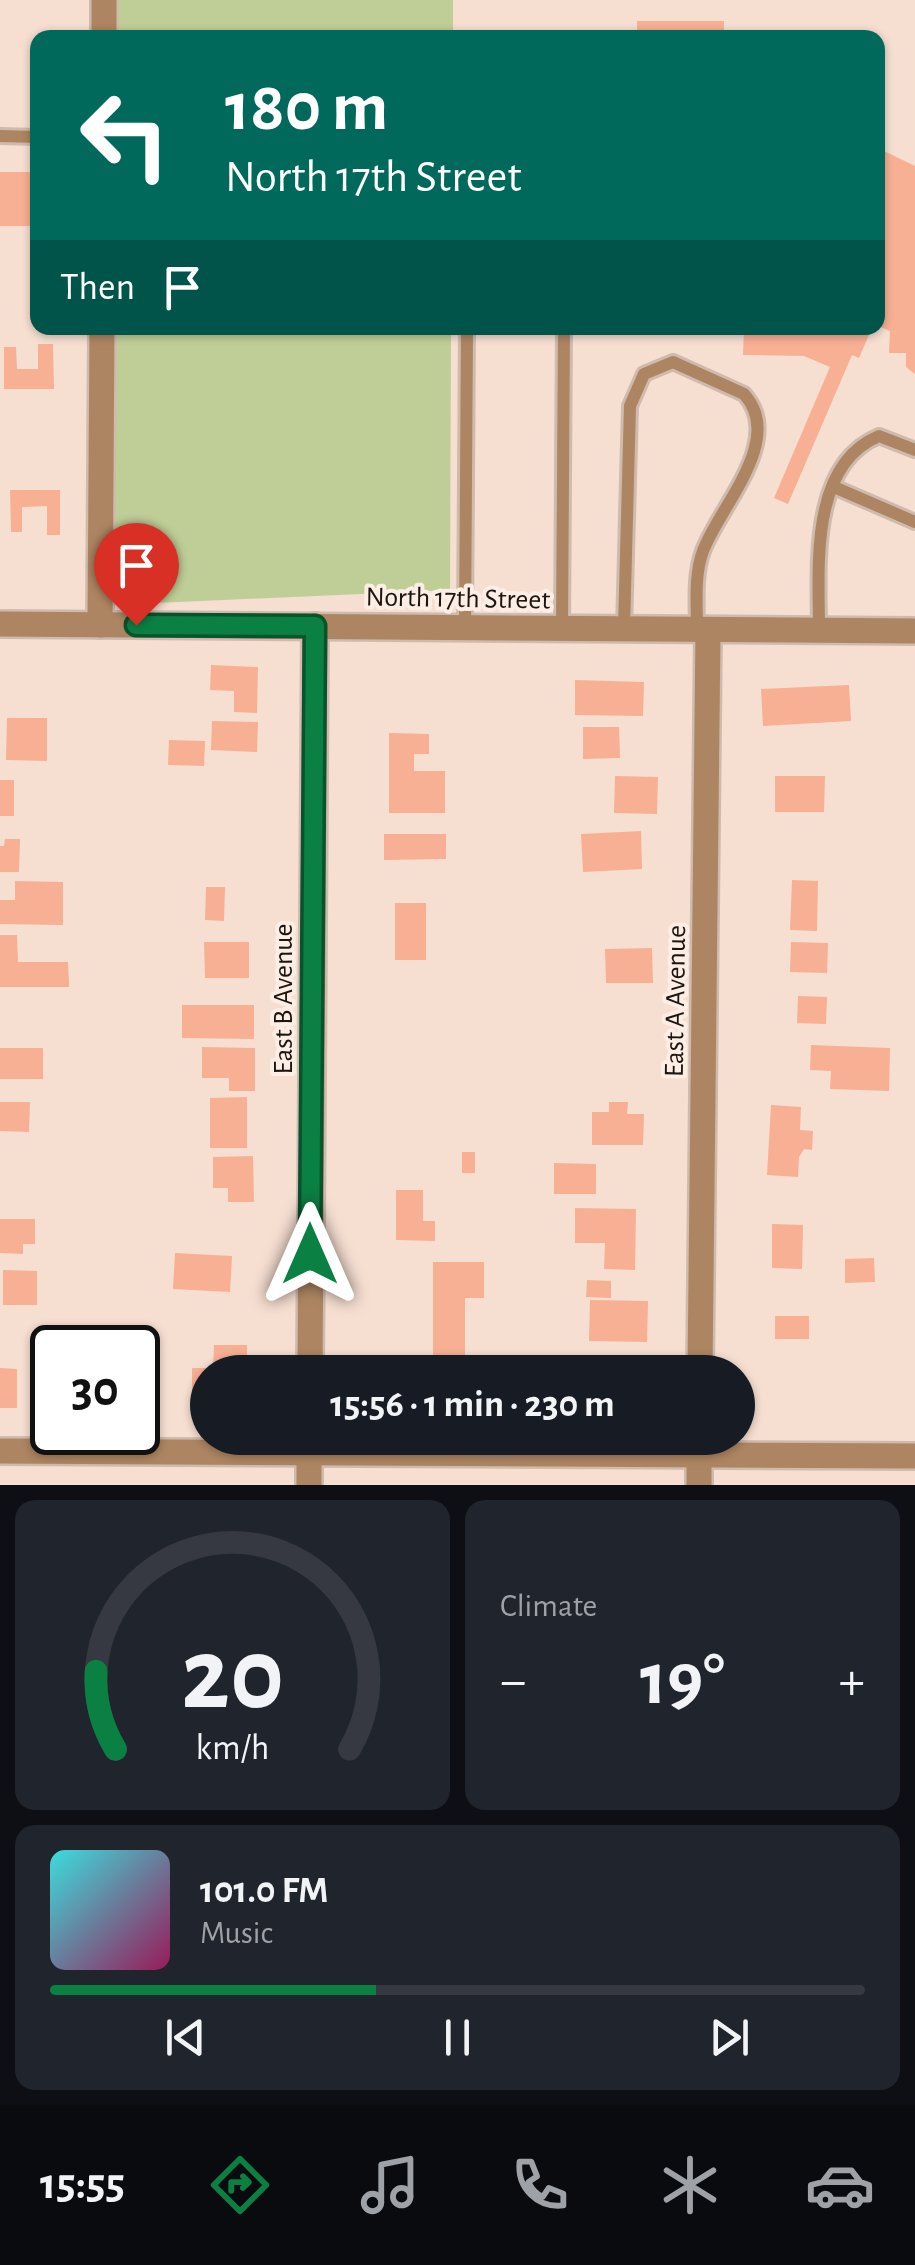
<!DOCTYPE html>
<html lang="en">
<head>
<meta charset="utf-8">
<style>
  :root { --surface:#171b24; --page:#20242c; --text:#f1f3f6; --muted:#9ea1a6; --line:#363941; --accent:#0b8043 }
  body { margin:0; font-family:"Alegreya Sans",sans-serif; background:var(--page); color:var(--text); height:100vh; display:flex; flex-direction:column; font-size:38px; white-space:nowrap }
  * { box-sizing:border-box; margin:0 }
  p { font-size:32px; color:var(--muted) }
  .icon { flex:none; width:55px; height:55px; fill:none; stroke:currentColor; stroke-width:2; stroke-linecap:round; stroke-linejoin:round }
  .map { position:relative; height:1485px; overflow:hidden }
  .drawer { display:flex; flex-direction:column; gap:15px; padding:15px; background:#0d0f14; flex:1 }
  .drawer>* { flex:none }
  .guide { position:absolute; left:30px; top:30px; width:855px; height:305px; border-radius:20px; box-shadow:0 2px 8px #0004; background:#00695c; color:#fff; overflow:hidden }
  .speed { position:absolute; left:30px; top:1325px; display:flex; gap:20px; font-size:50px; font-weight:700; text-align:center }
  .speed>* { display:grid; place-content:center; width:130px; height:130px; border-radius:50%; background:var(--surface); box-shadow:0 2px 8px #0004; line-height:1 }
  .speed .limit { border:5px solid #111; border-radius:15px; background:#fff; color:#111 }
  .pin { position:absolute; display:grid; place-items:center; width:85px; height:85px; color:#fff; margin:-102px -42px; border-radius:50% 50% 50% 0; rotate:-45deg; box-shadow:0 0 10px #0007 }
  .pin .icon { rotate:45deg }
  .me { position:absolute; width:110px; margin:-55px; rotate:0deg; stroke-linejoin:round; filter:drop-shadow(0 0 8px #0008) }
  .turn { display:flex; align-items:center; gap:35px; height:210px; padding:0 30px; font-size:45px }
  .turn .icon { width:130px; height:130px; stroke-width:2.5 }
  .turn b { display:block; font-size:70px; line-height:85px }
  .then { display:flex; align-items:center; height:95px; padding:0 30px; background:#0003; gap:20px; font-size:38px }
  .big { font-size:75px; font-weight:700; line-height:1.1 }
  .drawer .tile { flex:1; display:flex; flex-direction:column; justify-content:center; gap:15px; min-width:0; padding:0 35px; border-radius:20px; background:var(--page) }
  .drawer .dial { align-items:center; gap:0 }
  .dial svg { height:260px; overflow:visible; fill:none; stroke:var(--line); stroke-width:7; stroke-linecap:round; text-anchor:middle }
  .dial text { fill:var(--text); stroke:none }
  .song { display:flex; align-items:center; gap:30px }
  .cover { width:120px; height:120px; border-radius:15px; background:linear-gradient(135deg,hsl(180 70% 55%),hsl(330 70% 35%)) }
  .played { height:10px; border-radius:5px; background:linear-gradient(90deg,var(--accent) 40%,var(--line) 40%) }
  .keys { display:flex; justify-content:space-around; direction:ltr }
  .heat { display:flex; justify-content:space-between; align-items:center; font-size:55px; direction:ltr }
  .drawer .tiles { flex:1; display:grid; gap:15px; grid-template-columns:1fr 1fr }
  .tile:last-child { grid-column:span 2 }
  .trip { position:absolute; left:190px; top:1355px; width:565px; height:100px; border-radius:50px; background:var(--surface); box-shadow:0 2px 8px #0004; font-weight:700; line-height:100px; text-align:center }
  .tabs { display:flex; height:160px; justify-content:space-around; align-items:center; background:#090b0e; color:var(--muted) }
  .tabs .icon { width:70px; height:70px }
  .tabs .on { color:var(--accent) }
  .tabs b { font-size:45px; color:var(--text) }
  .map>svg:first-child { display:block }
</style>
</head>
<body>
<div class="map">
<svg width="915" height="1485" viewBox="0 0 915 1485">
  <rect width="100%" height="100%" fill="#f6ded1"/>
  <!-- green -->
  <g fill="#bfce97">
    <path d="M115,0H453V37L115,38Z"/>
    <path d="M114,328H451L450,590L112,605Z"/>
  </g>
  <!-- building -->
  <g fill="#f8b094">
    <rect x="637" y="21" width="87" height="17"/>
    <path d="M878,148L915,166V374L906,367V353H889L890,331L878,326Z"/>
    <rect x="0" y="172" width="35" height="54"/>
    <path d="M744,328H872L859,358L852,355L788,504L774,498L830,367L804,356L743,355Z"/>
    <path d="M38,344H53L54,389H4V347H16L17,369H38Z"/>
    <path d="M10,490H60V535H47V506L22,507V532H11Z"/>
    <path d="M211,665L258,667L257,713L234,712V691L210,690Z"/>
    <path d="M575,680L644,682L643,716L575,715Z"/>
    <path d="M849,685L851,721L763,726L761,689Z"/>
    <path d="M7,718H47V761L6,760Z"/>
    <path d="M212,721L258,722L257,752L211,750Z"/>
    <path d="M583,727H619L620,758L583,759Z"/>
    <path d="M389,733L429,734V754H414V771H445V813H389Z"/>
    <path d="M169,740L205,741L204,766L168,765Z"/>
    <path d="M615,776L658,777L657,814L614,813Z"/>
    <path d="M775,776H825L824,812H775Z"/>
    <rect x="0" y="780" width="14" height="36"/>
    <path d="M641,831L642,869L583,872L581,834Z"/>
    <path d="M384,834H446V859L384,860Z"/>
    <path d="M5,839H20L19,872H0V846H4Z"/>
    <path d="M792,880L818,881L817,931L790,930Z"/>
    <path d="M15,881L63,882V925L0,924V900H15Z"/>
    <path d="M206,887H225L224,921L205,920Z"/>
    <rect x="395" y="903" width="31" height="57"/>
    <path d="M0,935H17L18,962H68L69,987H0Z"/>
    <path d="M204,942H249V978H205Z"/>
    <path d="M791,942L828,943L827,973L790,972Z"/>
    <path d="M652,948L653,983H606L605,949Z"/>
    <path d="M798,996L827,997L826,1024L797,1023Z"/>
    <path d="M182,1005H254V1039L182,1038Z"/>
    <path d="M811,1045L890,1048L889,1091L830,1089L831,1071L810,1070Z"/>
    <path d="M202,1047L255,1048V1091H229V1078H202Z"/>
    <rect x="0" y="1048" width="43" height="31"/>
    <path d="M247,1097V1148H210V1098Z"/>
    <path d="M0,1102H30L29,1132L0,1131Z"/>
    <path d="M609,1102H628L627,1114H644L643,1145H592V1112H609Z"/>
    <path d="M771,1105L801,1107L800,1130L813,1131L812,1150L804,1149L799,1157L798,1177L767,1175Z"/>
    <rect x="462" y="1152" width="13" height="21"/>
    <path d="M253,1156L254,1202H228V1188H213V1157Z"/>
    <path d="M554,1163L596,1164V1194H554Z"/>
    <path d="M396,1190H423V1221H435V1241L396,1240Z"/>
    <path d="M575,1208L636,1209L635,1270L604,1269L605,1243H575Z"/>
    <path d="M0,1219H35V1244H23V1254L0,1253Z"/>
    <path d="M772,1224L803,1225L802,1269L772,1268Z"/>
    <path d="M175,1253L232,1256L230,1292L173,1289Z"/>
    <path d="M874,1258L875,1282L845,1283V1259Z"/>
    <path d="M433,1262H484V1298H465V1364H433Z"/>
    <path d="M3,1270L37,1271V1305H3Z"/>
    <path d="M587,1280L611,1281V1298L586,1297Z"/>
    <path d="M590,1300L648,1301L647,1342L589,1341Z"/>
    <rect x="775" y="1316" width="34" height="23"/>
    <path d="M214,1345H247V1372H208V1397H192V1368H213Z"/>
    <path d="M0,1368L17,1369V1408H0Z"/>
  </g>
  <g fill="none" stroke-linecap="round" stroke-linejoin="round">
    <defs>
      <g id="lane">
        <path d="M0,136L38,137"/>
        <path d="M834,487L915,522"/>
        <path d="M465,627L467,328"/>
        <path d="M562,628L564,328"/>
        <path d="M624,629L630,406L644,374L673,362L744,394C786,440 719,507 703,551C694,575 697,604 697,630"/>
        <path d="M819,630C819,568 809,465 879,436L915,450"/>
      </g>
      <g id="street">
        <path d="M104,38V0"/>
        <path d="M0,624L915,631"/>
        <path d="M100,625L102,328"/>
        <path d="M310,1372L315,626"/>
        <path d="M700,1372L708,630"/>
        <path d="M0,1451L915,1456"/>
        <path d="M309,1485V1438"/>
        <path d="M699,1485V1438"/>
      </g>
    </defs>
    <!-- lane casing -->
    <use href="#lane" stroke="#cfbaae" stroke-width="18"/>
    <!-- street casing -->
    <use href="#street" stroke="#cfbaae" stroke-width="30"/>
    <!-- lane -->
    <use href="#lane" stroke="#ad8562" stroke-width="12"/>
    <!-- street -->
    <use href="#street" stroke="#ad8562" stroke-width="25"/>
  </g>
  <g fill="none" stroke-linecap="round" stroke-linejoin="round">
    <defs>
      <path id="route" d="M136,625L315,626L310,1254"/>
    </defs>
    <!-- route casing -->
    <use href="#route" stroke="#07532c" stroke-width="25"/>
    <!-- route -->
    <use href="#route" stroke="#0b8043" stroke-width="18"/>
  </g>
  <g text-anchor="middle" stroke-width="8" stroke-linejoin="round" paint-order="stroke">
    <!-- street labels -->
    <g font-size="28" fill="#1d1510" stroke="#fcede5">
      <text transform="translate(458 597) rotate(1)" y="10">North 17th Street</text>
      <text transform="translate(282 999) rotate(-90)" y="10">East B Avenue</text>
      <text transform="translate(674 1001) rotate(-89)" y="10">East A Avenue</text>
    </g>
  </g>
</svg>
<div class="speed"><div class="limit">30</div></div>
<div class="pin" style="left:136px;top:625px;background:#d93025"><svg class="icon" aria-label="arrive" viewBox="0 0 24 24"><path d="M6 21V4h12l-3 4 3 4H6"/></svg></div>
<svg class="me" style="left:310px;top:1254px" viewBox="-20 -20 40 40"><path d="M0-17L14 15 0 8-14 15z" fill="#0b8043" stroke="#fff" stroke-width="4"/></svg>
<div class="trip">15:56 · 1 min · 230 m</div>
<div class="guide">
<div class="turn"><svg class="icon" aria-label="left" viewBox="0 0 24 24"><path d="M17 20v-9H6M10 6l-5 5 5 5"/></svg><div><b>180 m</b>North 17th Street</div></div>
<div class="then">Then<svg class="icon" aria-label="arrive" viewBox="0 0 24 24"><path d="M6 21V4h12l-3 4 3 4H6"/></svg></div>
</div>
</div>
<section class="drawer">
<div class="tiles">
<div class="tile dial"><svg viewBox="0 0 100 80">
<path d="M14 69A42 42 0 1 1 86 69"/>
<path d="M14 69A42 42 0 0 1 8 45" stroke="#0b8043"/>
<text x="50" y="56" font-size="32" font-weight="700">20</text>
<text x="50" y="72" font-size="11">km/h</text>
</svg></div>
<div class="tile"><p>Climate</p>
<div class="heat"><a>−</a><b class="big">19°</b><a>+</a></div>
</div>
<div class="tile">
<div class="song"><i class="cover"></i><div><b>101.0 FM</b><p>Music</p></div></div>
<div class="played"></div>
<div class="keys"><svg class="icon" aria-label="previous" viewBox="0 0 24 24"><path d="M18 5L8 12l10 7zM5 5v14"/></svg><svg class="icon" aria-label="pause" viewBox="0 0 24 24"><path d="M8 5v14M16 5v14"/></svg><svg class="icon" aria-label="next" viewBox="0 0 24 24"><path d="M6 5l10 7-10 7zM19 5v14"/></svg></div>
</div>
</div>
</section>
<nav class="tabs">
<b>15:55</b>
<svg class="icon on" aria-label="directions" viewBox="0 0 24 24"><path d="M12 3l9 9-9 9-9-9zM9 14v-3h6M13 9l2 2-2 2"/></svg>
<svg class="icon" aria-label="music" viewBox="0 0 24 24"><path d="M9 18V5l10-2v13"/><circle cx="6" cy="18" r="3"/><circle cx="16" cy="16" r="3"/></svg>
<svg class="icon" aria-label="phone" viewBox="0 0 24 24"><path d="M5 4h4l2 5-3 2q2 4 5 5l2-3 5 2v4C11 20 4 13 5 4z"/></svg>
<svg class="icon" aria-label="climate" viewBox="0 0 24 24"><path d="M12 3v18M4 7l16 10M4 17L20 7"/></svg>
<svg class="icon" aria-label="car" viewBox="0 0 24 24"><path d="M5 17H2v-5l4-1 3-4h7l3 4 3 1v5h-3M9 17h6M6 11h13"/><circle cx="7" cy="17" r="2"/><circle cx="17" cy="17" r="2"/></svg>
</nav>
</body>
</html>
